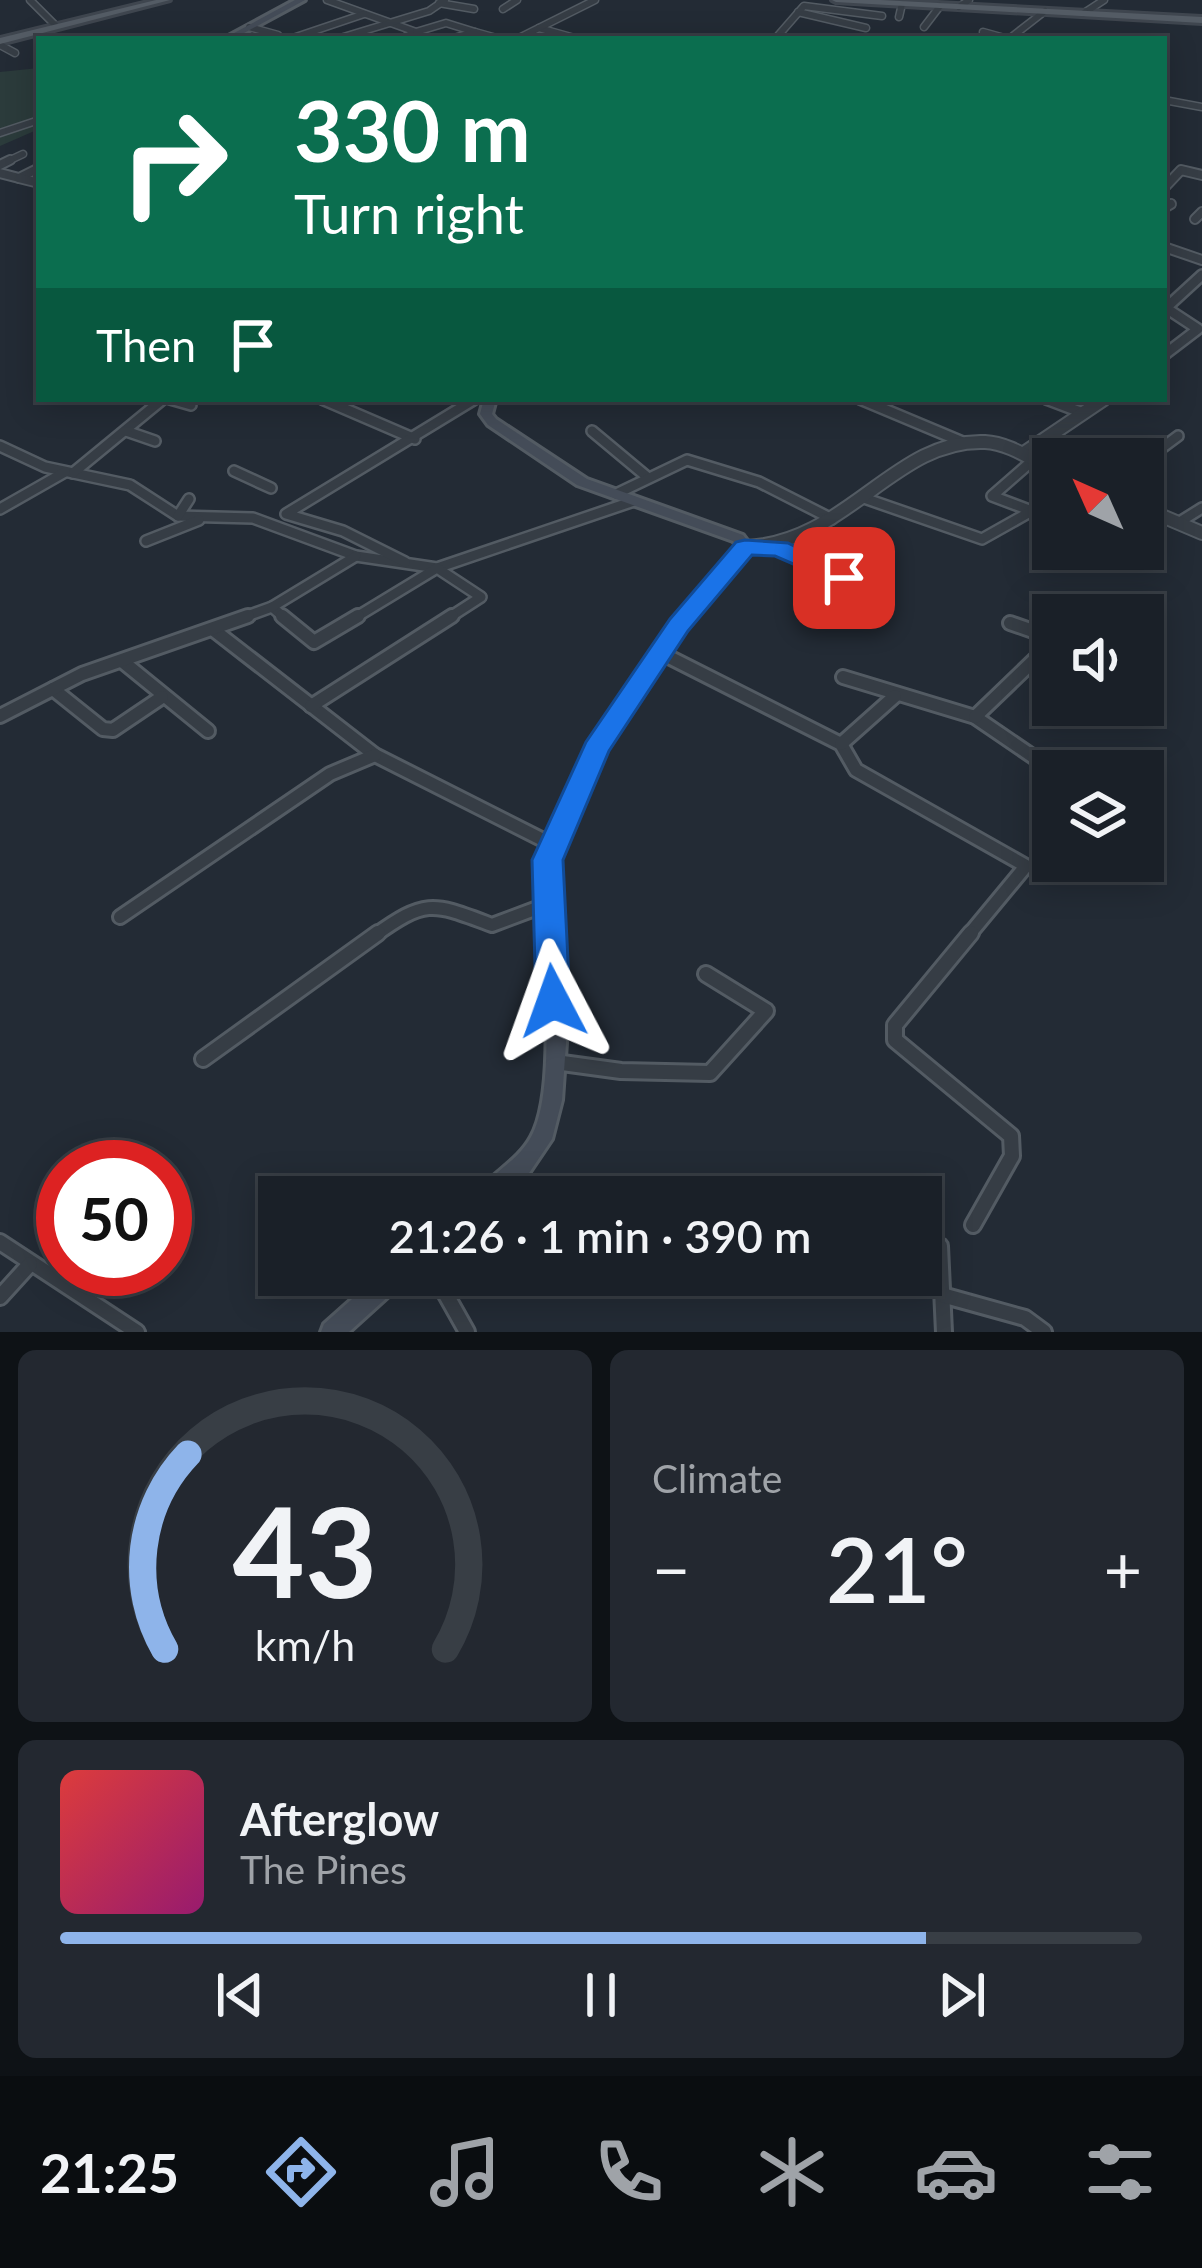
<!DOCTYPE html>
<html lang="en">
<head>
<meta charset="utf-8">
<style>
  :root { --surface:#1a2028; --page:#232830; --text:#f1f3f6; --muted:#9fa3a8; --line:#383e45; --accent:#8eb4ea }
  body { margin:0; font-family:Lato,sans-serif; background:var(--page); color:var(--text); height:100vh; display:flex; flex-direction:column; font-size:45px; white-space:nowrap }
  * { box-sizing:border-box; margin:0 }
  p { font-size:39px; color:var(--muted) }
  .icon { flex:none; width:66px; height:66px; fill:none; stroke:currentColor; stroke-width:2; stroke-linecap:round; stroke-linejoin:round }
  .map { position:relative; height:1332px; overflow:hidden }
  .side { display:flex; flex-direction:column; gap:18px; padding:18px; background:#0e1216; flex:1 }
  .side>* { flex:none }
  .banner { position:absolute; left:36px; top:36px; width:1131px; height:366px; border-radius:0px; box-shadow:0 6px 30px #0003,0 0 0 3px var(--line); background:#0b6e4f; color:#fff; overflow:hidden }
  .needle { width:78px; rotate:315deg }
  .buttons { position:absolute; left:1032px; top:438px; display:grid; gap:24px }
  .buttons a { display:grid; place-items:center; width:132px; height:132px; border-radius:0px; background:var(--surface); box-shadow:0 6px 30px #0003,0 0 0 3px var(--line); font-size:60px }
  .speed { position:absolute; left:36px; top:1140px; display:flex; gap:24px; font-size:60px; font-weight:700; text-align:center }
  .speed>* { display:grid; place-content:center; width:156px; height:156px; border-radius:50%; background:var(--surface); box-shadow:0 6px 30px #0003,0 0 0 3px var(--line); line-height:1 }
  .speed .limit { border:18px solid #d22; background:#fff; color:#111 }
  .pin { position:absolute; display:grid; place-items:center; width:102px; height:102px; color:#fff; margin:-51px; border-radius:24px; box-shadow:0 6px 18px #0006 }
  .me { position:absolute; width:132px; margin:-66px; rotate:356deg; stroke-linejoin:round; filter:drop-shadow(0 0 9px #0008) }
  .turn { display:flex; align-items:center; gap:42px; height:252px; padding:0 60px; font-size:54px }
  .turn .icon { width:156px; height:156px; stroke-width:2.5 }
  .turn b { display:block; font-size:84px; line-height:102px }
  .then { display:flex; align-items:center; height:114px; padding:0 60px; background:#0003; gap:24px; font-size:45px }
  .big { font-size:90px; font-weight:600; line-height:1.1 }
  .side .widget { flex:1; display:flex; flex-direction:column; justify-content:center; gap:18px; min-width:0; padding:0 42px; border-radius:18px; background:var(--page) }
  .side .dial { align-items:center; gap:0 }
  .dial svg { height:312px; overflow:visible; fill:none; stroke:var(--line); stroke-width:7; stroke-linecap:round; text-anchor:middle }
  .dial text { fill:var(--text); stroke:none }
  .song { display:flex; align-items:center; gap:36px }
  .cover { width:144px; height:144px; border-radius:18px; background:linear-gradient(135deg,hsl(0 70% 55%),hsl(320 70% 35%)) }
  .played { height:12px; border-radius:6px; background:linear-gradient(90deg,var(--accent) 80%,var(--line) 80%) }
  .keys { display:flex; justify-content:space-around; direction:ltr }
  .heat { display:flex; justify-content:space-between; align-items:center; font-size:66px; direction:ltr }
  .side .tiles { flex:1; display:grid; gap:18px; grid-template-columns:1fr 1fr }
  .widget:last-child { grid-column:span 2 }
  .trip { position:absolute; left:258px; top:1176px; width:684px; height:120px; border-radius:0px; background:var(--surface); box-shadow:0 6px 30px #0003,0 0 0 3px var(--line); font-weight:600; line-height:120px; text-align:center }
  .tabs { display:flex; height:192px; justify-content:space-around; align-items:center; background:#0a0d10; color:var(--muted) }
  .tabs .icon { width:84px; height:84px }
  .tabs .current { color:var(--accent) }
  .tabs b { font-size:54px; color:var(--text) }
  .map>svg:first-child { display:block }
</style>
</head>
<body>
<div class="map">
<svg width="1202" height="1332" viewBox="0 0 1202 1332">
  <rect width="100%" height="100%" fill="#232b35"/>
  <!-- green -->
  <path fill="#2b3b3b" d="M39,68V129L0,146V72Z"/>
  <g fill="none" stroke-linecap="round" stroke-linejoin="round">
    <defs>
      <g id="minor-far4">
        <path d="M30,0L55,25"/>
        <path d="M327,0L416,32L400,39"/>
        <path d="M439,3L474,9"/>
        <path d="M804,6L882,16"/>
        <path d="M959,7L969,0"/>
        <path d="M503,9L517,0"/>
        <path d="M798,12L866,28"/>
        <path d="M1084,13L1104,0"/>
        <path d="M899,17L902,4"/>
        <path d="M249,27L278,35L273,39"/>
        <path d="M924,27L940,6"/>
        <path d="M539,28L578,39"/>
        <path d="M416,32L446,23L475,32"/>
        <path d="M983,32L1008,39"/>
        <path d="M776,38L803,7"/>
        <path d="M290,39L364,14"/>
        <path d="M337,39L429,11L445,0"/>
        <path d="M450,39L475,32L500,39"/>
        <path d="M517,39L595,0"/>
        <path d="M1009,39L1045,11"/>
        <path d="M0,45L15,53"/>
        <path d="M1164,100L1202,107"/>
        <path d="M0,133L39,120"/>
        <path d="M4,163L23,154"/>
      </g>
      <g id="minor-far3">
        <path d="M0,165L10,160"/>
        <path d="M0,173L19,178L39,168"/>
        <path d="M19,178L39,183"/>
        <path d="M1164,188L1181,170L1202,175"/>
        <path d="M1164,208L1171,204"/>
        <path d="M1195,219L1202,212"/>
        <path d="M1164,247L1202,260"/>
      </g>
      <g id="minor-far2">
        <path d="M170,399L191,405"/>
        <path d="M322,399L415,439"/>
        <path d="M860,399L965,443"/>
        <path d="M1046,399L1083,413"/>
        <path d="M126,431L155,441"/>
        <path d="M592,431L646,476"/>
        <path d="M0,446L45,467L130,485L178,516L253,518L356,556L437,568L634,501"/>
        <path d="M1032,461L992,496L1053,519"/>
        <path d="M1143,462L1178,436"/>
        <path d="M234,471L271,488"/>
        <path d="M73,473L163,399"/>
        <path d="M616,494L687,460L759,482L832,519"/>
        <path d="M861,497L982,539L1030,512"/>
        <path d="M0,509L65,472"/>
        <path d="M178,516L189,499"/>
        <path d="M1178,523L1202,508"/>
        <path d="M146,541L199,520"/>
        <path d="M779,549L844,578"/>
        <path d="M405,562L343,531L286,514L475,399"/>
        <path d="M272,607L286,619"/>
        <path d="M239,619L272,607L356,556"/>
        <path d="M353,619L437,568L481,597L447,619"/>
      </g>
      <g id="minor-far1">
        <path d="M282,616L314,642L358,616"/>
        <path d="M1010,623L1053,638"/>
        <path d="M215,631L375,755L553,845"/>
        <path d="M661,653L841,744L856,770L1026,866L968,936"/>
        <path d="M122,661L208,731"/>
        <path d="M843,677L975,717L1054,771"/>
        <path d="M53,689L103,729L113,730L162,697"/>
        <path d="M311,706L452,616"/>
        <path d="M0,716L82,674L248,616"/>
        <path d="M975,717L1053,642"/>
        <path d="M841,744L895,696"/>
        <path d="M120,917L330,774L375,755"/>
        <path d="M374,936C427,898 433,903 492,925L548,904"/>
      </g>
      <g id="minor">
        <path d="M971,933L895,1025V1040L1011,1136L1012,1156L973,1225"/>
        <path d="M203,1059L378,933"/>
        <path d="M555,1062L621,1071L710,1073L766,1011L706,974"/>
        <path d="M0,1242L137,1332"/>
        <path d="M940,1246L944,1332"/>
        <path d="M435,1275L467,1332"/>
        <path d="M942,1295L1025,1318L1044,1332"/>
        <path d="M0,1297L30,1264"/>
      </g>
      <path id="tertiary-far1" d="M1164,355L1198,329L1166,308L1202,275"/>
      <g id="tertiary">
        <path d="M1024,453L1104,399"/>
        <path d="M1143,508L1202,533"/>
        <path d="M745,547C846,544 895,438 985,442C1009,443 1032,460 1053,470"/>
      </g>
      <g id="secondary">
        <path d="M295,0H305L233,39H223Z"/>
        <path d="M484,399H496L492,414L496,419L587,479L743,535L752,547L684,628L603,751L573,812L556,859L566,1043L562,1100L552,1139L527,1176L502,1197H475C487,1175 517,1163 531,1137C557,1091 543,965 541,909C540,892 536,871 540,854C547,831 558,808 569,787C613,699 674,621 738,547L733,541L577,485L488,425L480,414Z"/>
        <path d="M379,1275H406L403,1283L349,1332H321L324,1324Z"/>
      </g>
      <g id="primary">
        <path d="M156,0H170L0,44V38Z"/>
        <path d="M832,0H881L1202,17V23L836,2Z"/>
      </g>
    </defs>
    <!-- minor-far4 casing -->
    <use href="#minor-far4" stroke="#535b63" stroke-width="9"/>
    <!-- minor-far3 casing -->
    <use href="#minor-far3" stroke="#535b63" stroke-width="12"/>
    <!-- minor-far2 casing -->
    <use href="#minor-far2" stroke="#535b63" stroke-width="14"/>
    <!-- minor-far1 casing -->
    <use href="#minor-far1" stroke="#535b63" stroke-width="18"/>
    <!-- minor casing -->
    <use href="#minor" stroke="#535b63" stroke-width="20"/>
    <!-- tertiary-far1 casing -->
    <use href="#tertiary-far1" stroke="#535b63" stroke-width="14"/>
    <!-- tertiary casing -->
    <use href="#tertiary" stroke="#535b63" stroke-width="16"/>
    <!-- secondary casing -->
    <use href="#secondary" stroke="#535b63" stroke-width="6"/>
    <!-- primary casing -->
    <use href="#primary" stroke="#3f464f" stroke-width="6"/>
    <!-- minor-far4 -->
    <use href="#minor-far4" stroke="#363d45" stroke-width="6"/>
    <!-- minor-far3 -->
    <use href="#minor-far3" stroke="#363d45" stroke-width="8"/>
    <!-- minor-far2 -->
    <use href="#minor-far2" stroke="#363d45" stroke-width="9"/>
    <!-- minor-far1 -->
    <use href="#minor-far1" stroke="#363d45" stroke-width="12"/>
    <!-- minor -->
    <use href="#minor" stroke="#363d45" stroke-width="14"/>
    <!-- tertiary-far1 -->
    <use href="#tertiary-far1" stroke="#363d45" stroke-width="9"/>
    <!-- tertiary -->
    <use href="#tertiary" stroke="#363d45" stroke-width="12"/>
    <!-- secondary -->
    <use href="#secondary" fill="#444c58" fill-rule="evenodd"/>
    <!-- primary -->
    <use href="#primary" fill="#545c65" fill-rule="evenodd"/>
  </g>
  <!-- route -->
  <path fill="#1a73e8" stroke="#114b97" stroke-width="3" d="M745,540L788,543L857,578L844,586L775,556L752,555L688,631L609,751L563,860L570,1001L565,1012L553,1016L541,1012L536,1001L532,860L586,742L670,619L736,542Z"/>
</svg>
<div class="buttons">
<a><svg class="needle" viewBox="-14 -14 28 28"><path d="M0-13l5 13h-10z" fill="#e53935"/><path d="M0 13l5-13h-10z" fill="#9fa3a8"/></svg></a>
<a><svg class="icon" aria-label="sound" viewBox="0 0 24 24"><path d="M4 9h4l5-4v14l-5-4H4zM17 9q2 3 0 6"/></svg></a>
<a><svg class="icon" aria-label="layers" viewBox="0 0 24 24"><path d="M12 4l9 5-9 5-9-5zM3 14l9 5 9-5"/></svg></a>
</div>
<div class="speed"><div class="limit">50</div></div>
<div class="pin" style="left:844px;top:578px;background:#d93025"><svg class="icon" aria-label="arrive" viewBox="0 0 24 24"><path d="M6 21V4h12l-3 4 3 4H6"/></svg></div>
<svg class="me" style="left:553px;top:1001px" viewBox="-20 -20 40 40"><path d="M0-17L14 15 0 8-14 15z" fill="#1a73e8" stroke="#fff" stroke-width="4"/></svg>
<div class="trip">21:26 · 1 min · 390 m</div>
<div class="banner">
<div class="turn"><svg class="icon" aria-label="right" viewBox="0 0 24 24"><path d="M7 20v-9h11M14 6l5 5-5 5"/></svg><div><b>330 m</b>Turn right</div></div>
<div class="then">Then<svg class="icon" aria-label="arrive" viewBox="0 0 24 24"><path d="M6 21V4h12l-3 4 3 4H6"/></svg></div>
</div>
</div>
<section class="side">
<div class="tiles">
<div class="widget dial"><svg viewBox="0 0 100 80">
<path d="M14 69A42 42 0 1 1 86 69"/>
<path d="M14 69A42 42 0 0 1 20 19" stroke="#8eb4ea"/>
<text x="50" y="56" font-size="32" font-weight="700">43</text>
<text x="50" y="72" font-size="11">km/h</text>
</svg></div>
<div class="widget"><p>Climate</p>
<div class="heat"><a>−</a><b class="big">21°</b><a>+</a></div>
</div>
<div class="widget">
<div class="song"><i class="cover"></i><div><b>Afterglow</b><p>The Pines</p></div></div>
<div class="played"></div>
<div class="keys"><svg class="icon" aria-label="previous" viewBox="0 0 24 24"><path d="M18 5L8 12l10 7zM5 5v14"/></svg><svg class="icon" aria-label="pause" viewBox="0 0 24 24"><path d="M8 5v14M16 5v14"/></svg><svg class="icon" aria-label="next" viewBox="0 0 24 24"><path d="M6 5l10 7-10 7zM19 5v14"/></svg></div>
</div>
</div>
</section>
<nav class="tabs">
<b>21:25</b>
<svg class="icon current" aria-label="directions" viewBox="0 0 24 24"><path d="M12 3l9 9-9 9-9-9zM9 14v-3h6M13 9l2 2-2 2"/></svg>
<svg class="icon" aria-label="music" viewBox="0 0 24 24"><path d="M9 18V5l10-2v13"/><circle cx="6" cy="18" r="3"/><circle cx="16" cy="16" r="3"/></svg>
<svg class="icon" aria-label="phone" viewBox="0 0 24 24"><path d="M5 4h4l2 5-3 2q2 4 5 5l2-3 5 2v4C11 20 4 13 5 4z"/></svg>
<svg class="icon" aria-label="climate" viewBox="0 0 24 24"><path d="M12 3v18M4 7l16 10M4 17L20 7"/></svg>
<svg class="icon" aria-label="car" viewBox="0 0 24 24"><path d="M5 17H2v-5l4-1 3-4h7l3 4 3 1v5h-3M9 17h6M6 11h13"/><circle cx="7" cy="17" r="2"/><circle cx="17" cy="17" r="2"/></svg>
<svg class="icon" aria-label="filters" viewBox="0 0 24 24"><path d="M4 7h16M4 17h16"/><circle cx="9" cy="7" r="2"/><circle cx="15" cy="17" r="2"/></svg>
</nav>
</body>
</html>
